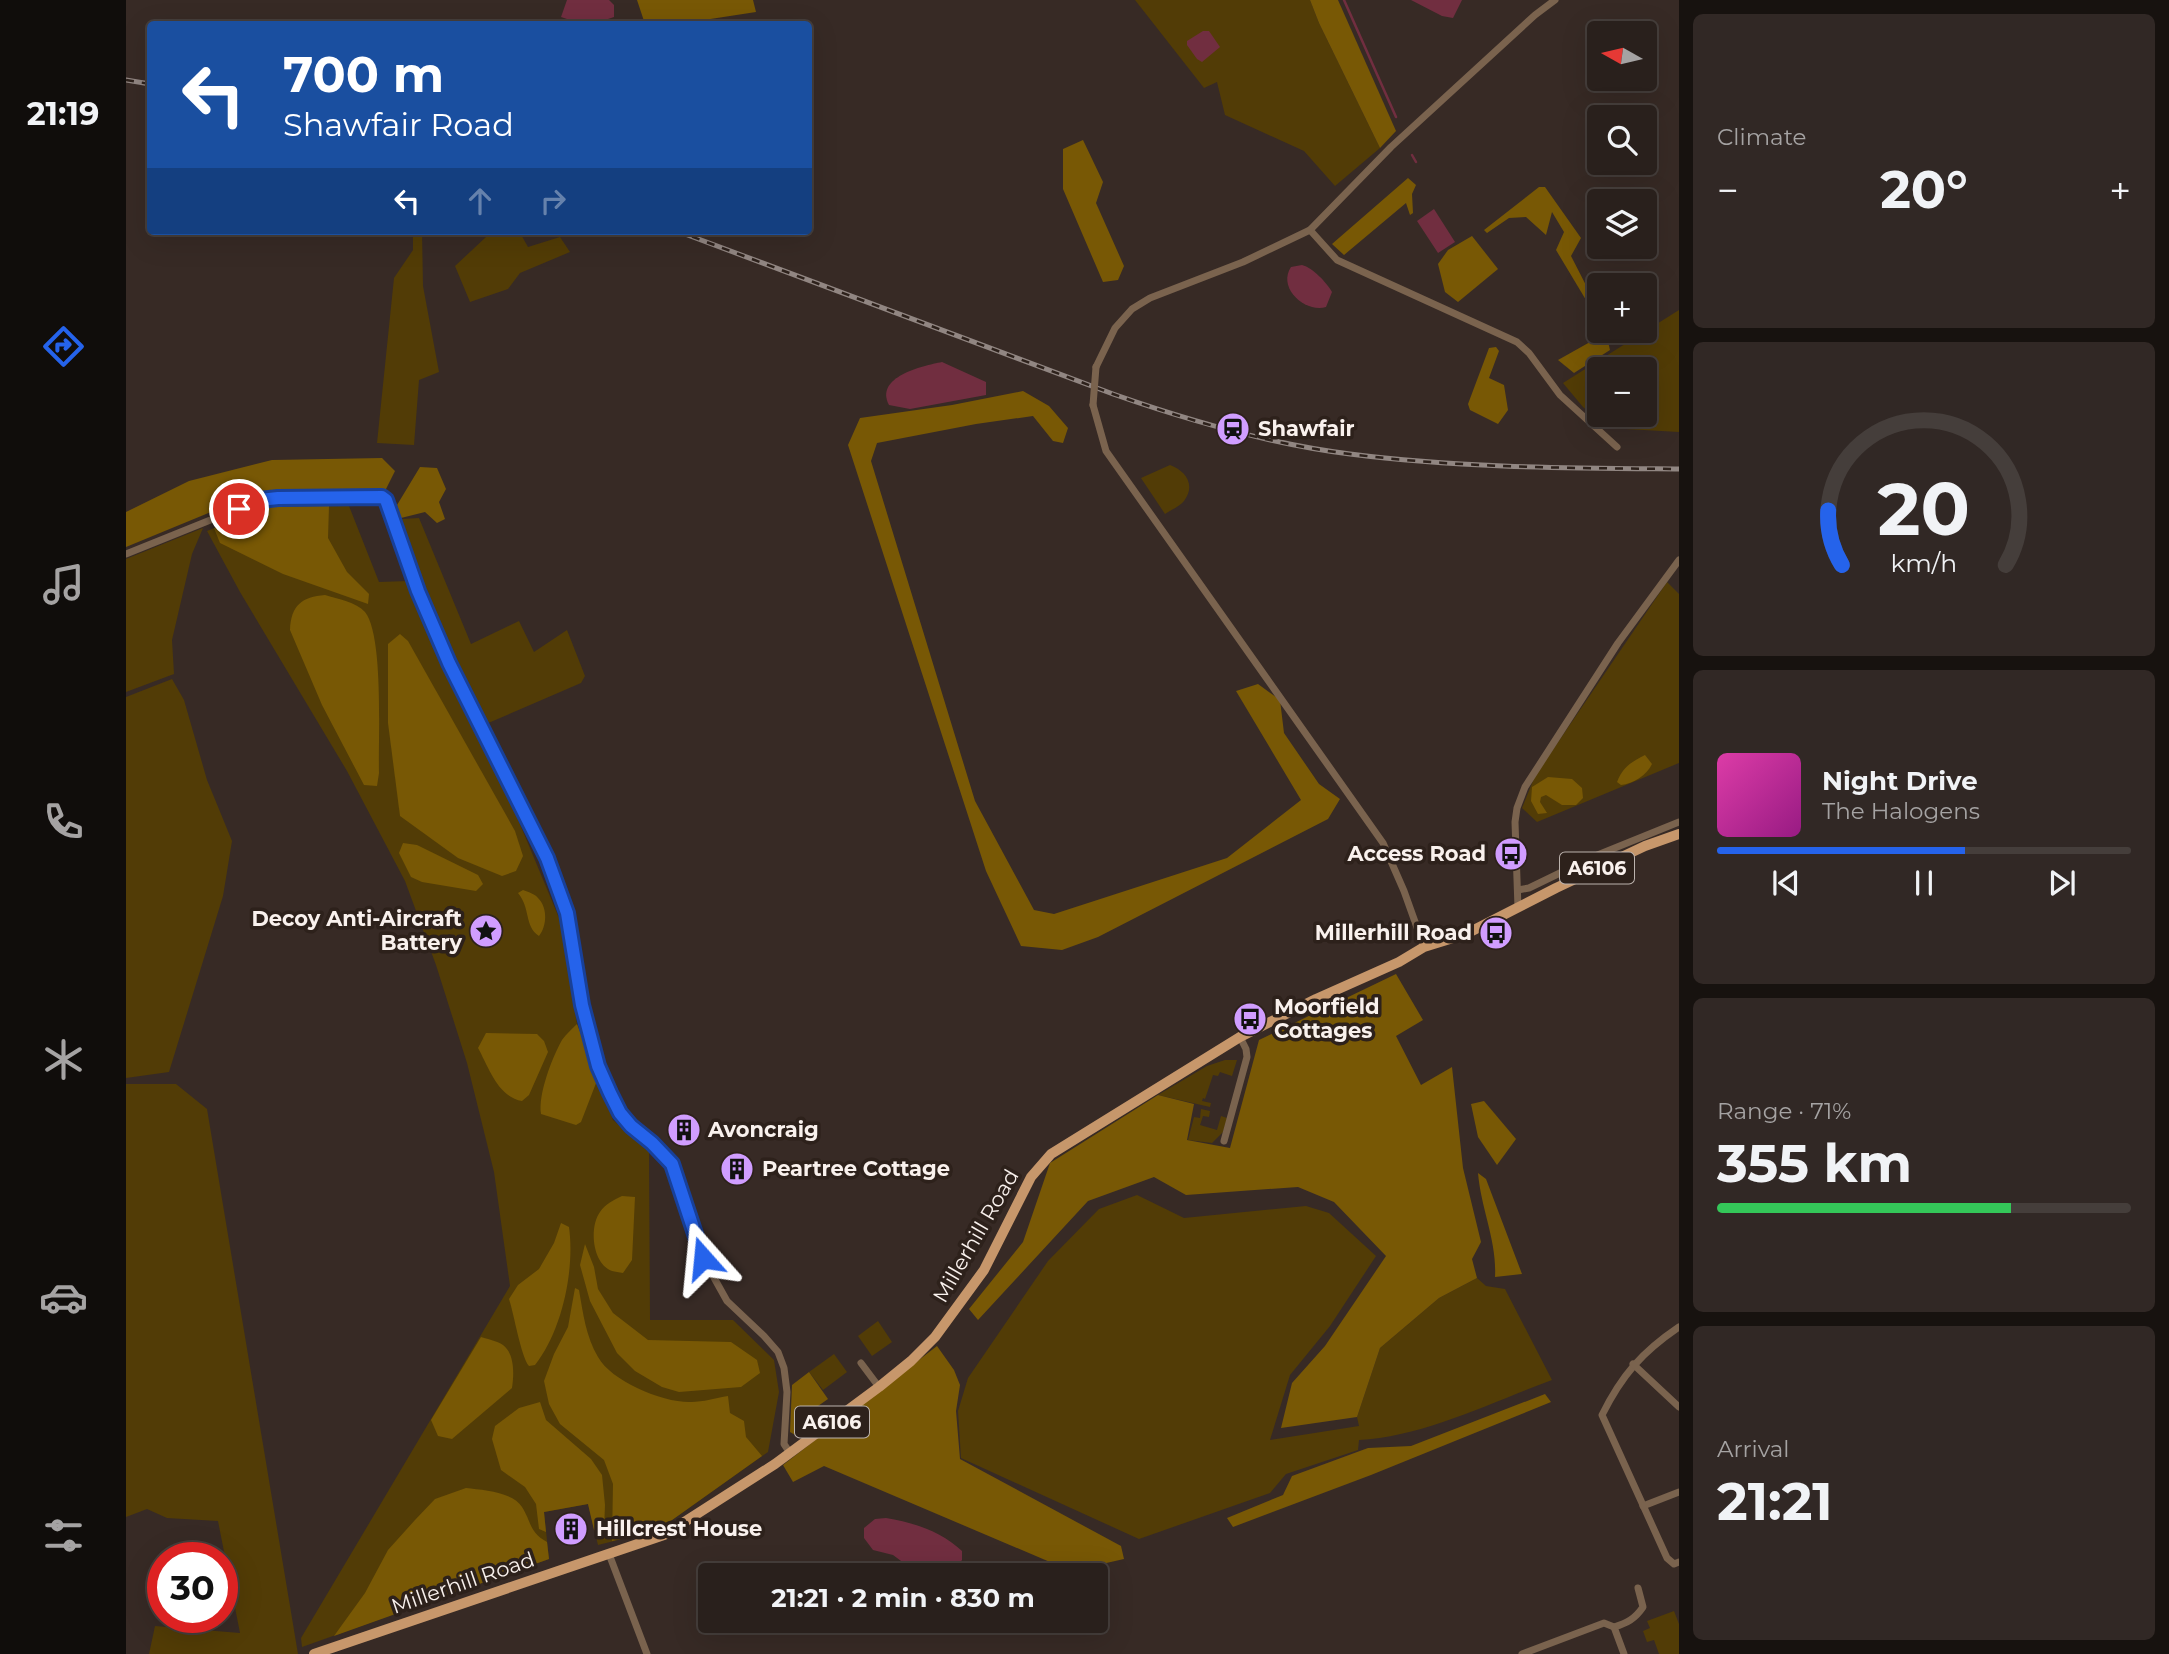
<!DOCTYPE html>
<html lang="en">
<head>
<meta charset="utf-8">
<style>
  :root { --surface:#29201c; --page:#312825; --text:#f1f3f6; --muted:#a5a3a3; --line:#453e3b; --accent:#2563eb }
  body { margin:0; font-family:Montserrat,sans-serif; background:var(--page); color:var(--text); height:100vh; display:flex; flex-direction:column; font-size:26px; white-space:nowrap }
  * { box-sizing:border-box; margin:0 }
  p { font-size:23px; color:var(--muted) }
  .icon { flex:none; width:38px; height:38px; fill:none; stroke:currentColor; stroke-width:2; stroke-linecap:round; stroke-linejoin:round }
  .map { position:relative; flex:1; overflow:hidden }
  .sheet { display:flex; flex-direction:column; gap:14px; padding:14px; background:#17120f; width:490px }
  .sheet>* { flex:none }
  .banner { position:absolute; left:21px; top:21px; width:665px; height:214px; border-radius:7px; box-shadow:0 7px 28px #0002,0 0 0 2px var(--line); background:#1a4fa0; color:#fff; overflow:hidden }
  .needle { width:46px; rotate:278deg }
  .fabs { position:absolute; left:1461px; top:21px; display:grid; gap:14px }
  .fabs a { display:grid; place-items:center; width:70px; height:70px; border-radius:7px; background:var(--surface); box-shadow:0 7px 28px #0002,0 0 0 2px var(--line); font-size:35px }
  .speed { position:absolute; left:21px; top:1542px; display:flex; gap:14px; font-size:35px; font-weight:700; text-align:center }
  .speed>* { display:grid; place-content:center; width:91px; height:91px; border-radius:50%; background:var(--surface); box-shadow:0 7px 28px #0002,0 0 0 2px var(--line); line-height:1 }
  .speed .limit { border:10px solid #d22; background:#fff; color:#111 }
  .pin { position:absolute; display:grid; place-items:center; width:60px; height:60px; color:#fff; margin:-30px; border:4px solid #fff; border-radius:50%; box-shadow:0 2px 7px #0007 }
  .me { position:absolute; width:77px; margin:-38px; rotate:342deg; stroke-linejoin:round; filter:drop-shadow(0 0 5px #0008) }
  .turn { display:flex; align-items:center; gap:24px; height:147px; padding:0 21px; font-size:32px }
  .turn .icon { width:91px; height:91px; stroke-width:2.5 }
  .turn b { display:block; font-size:49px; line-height:60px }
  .lanes { display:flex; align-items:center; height:66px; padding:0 21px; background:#0003; justify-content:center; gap:35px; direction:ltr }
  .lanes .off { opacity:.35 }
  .big { font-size:52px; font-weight:700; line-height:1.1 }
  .sheet .tile { flex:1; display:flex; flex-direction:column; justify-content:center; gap:10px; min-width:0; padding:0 24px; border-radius:10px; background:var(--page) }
  .sheet .dial { align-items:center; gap:0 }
  .dial svg { height:182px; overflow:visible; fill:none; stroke:var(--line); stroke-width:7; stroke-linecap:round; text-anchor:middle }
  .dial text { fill:var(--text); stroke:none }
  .song { display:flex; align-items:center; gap:21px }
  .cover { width:84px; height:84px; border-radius:10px; background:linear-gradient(135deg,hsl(320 70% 55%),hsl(310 70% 35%)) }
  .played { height:7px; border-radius:4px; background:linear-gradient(90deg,var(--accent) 60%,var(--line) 60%) }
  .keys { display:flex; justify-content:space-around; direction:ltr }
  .heat { display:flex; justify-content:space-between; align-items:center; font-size:38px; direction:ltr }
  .charge { height:10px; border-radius:5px; background:linear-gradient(90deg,#34c759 71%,var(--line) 0) }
  .trip { position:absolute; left:572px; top:1563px; width:410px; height:70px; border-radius:7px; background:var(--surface); box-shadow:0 7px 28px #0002,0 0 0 2px var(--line); font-weight:700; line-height:70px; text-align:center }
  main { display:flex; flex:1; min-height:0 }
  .tabs { display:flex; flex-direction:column; width:126px; justify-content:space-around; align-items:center; background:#100d0b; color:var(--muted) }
  .tabs .icon { width:49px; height:49px }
  .tabs .current { color:var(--accent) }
  .tabs b { font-size:32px; color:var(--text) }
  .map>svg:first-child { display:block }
</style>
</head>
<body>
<main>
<nav class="tabs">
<b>21:19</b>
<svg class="icon current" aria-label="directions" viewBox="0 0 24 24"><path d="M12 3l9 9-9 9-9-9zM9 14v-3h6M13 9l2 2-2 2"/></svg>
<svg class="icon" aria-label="music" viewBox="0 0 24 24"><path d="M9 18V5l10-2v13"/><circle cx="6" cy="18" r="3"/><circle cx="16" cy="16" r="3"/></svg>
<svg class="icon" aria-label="phone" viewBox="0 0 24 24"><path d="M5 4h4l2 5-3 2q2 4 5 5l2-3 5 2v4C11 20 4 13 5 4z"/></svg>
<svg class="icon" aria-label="climate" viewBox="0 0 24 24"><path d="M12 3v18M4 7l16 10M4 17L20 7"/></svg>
<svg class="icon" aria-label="car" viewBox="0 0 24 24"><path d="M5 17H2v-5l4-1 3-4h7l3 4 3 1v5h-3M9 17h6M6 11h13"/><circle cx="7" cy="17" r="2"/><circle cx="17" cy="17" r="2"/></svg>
<svg class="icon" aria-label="filters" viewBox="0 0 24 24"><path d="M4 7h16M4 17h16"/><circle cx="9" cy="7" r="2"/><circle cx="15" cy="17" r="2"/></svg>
</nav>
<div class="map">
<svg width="1553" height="1654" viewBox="0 0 1553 1654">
  <rect width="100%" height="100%" fill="#372a25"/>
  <!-- green -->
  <g fill="#523c06" fill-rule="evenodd">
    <path d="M1009,0H1184L1193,23L1254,148L1209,186L1178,151L1099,115L1091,82L1078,88Z"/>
    <path d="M287,231H296L297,286L313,372L293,380L288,445L251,443L268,278L287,250Z"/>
    <path d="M373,231H393L402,247L434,237L444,252L394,273L382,289L344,302L329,266L360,237Z"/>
    <path d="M1553,310V432L1482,428L1457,407L1437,383ZM1474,369H1519V415H1474Z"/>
    <path d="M1044,465C1060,471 1070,485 1058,501C1054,506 1045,510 1039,514L1015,478Z"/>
    <path d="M223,506L253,582L283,581L391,817L436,925L451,1024L487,1120L523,1151L524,1320H607L648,1360L653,1392L642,1452L532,1530L472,1545L462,1504L418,1512L423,1559L176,1647L175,1638L384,1286L368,1172L341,1063L310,965L279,881L221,771L114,592L81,531L139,507Z"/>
    <path d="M293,518L345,644L393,621L408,652L441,630L459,676L455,683L360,724L304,603L276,519Z"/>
    <path d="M77,528L66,554L46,640L48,674L0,692V559Z"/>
    <path d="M1541,582L1553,594V763L1411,822L1396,808L1409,776Z"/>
    <path d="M46,679L58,700L81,780L106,841L97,896L43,1072L0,1078V697Z"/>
    <path d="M1099,1060H1111L1106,1076L1094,1072L1092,1076L1087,1075L1079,1099L1077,1098L1076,1101L1085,1103L1084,1107L1032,1095L1081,1066Z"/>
    <path d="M0,1084H50L81,1109L172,1654H23L29,1626L114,1633L92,1521L41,1518L21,1509L0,1517Z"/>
    <path d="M1075,1109L1084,1111L1083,1117L1077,1116L1074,1125L1091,1130L1095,1116L1101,1118L1097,1132L1086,1143L1062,1140L1068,1117L1074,1118Z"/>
    <path d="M1011,1195L1058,1218L1180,1206L1203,1213L1250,1256L1204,1326L1164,1375L1144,1440L1233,1426L1231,1417L1254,1348L1313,1298L1351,1278L1360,1286L1379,1289L1426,1380C1366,1402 1297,1437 1233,1440L1232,1450L1160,1474L1144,1493L1013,1539L835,1458L832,1411L842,1378L922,1261L973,1209Z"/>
    <path d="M752,1321L766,1342L746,1356L732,1336Z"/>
    <path d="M708,1354L721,1372L697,1390L683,1372Z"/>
    <path d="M1548,1611L1553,1624V1654H1533L1528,1640L1521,1642L1517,1631L1524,1628L1521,1621Z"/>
  </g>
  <!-- forest -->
  <g fill="#785805">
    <path d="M511,0H627L630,12L552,24H519Z"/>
    <path d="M1184,0H1212L1270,131L1254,148L1193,23Z"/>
    <path d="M957,140L977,182L970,203L998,266L992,280L977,282L937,189V149Z"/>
    <path d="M1282,178L1290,185L1286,194L1287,213L1284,215L1280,203L1218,255L1206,244Z"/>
    <path d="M1413,187H1419L1455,238L1445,256L1465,295L1460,300L1430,250L1438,232L1426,212L1420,235L1400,217L1383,218L1361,233L1358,230Z"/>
    <path d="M1346,236L1372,269L1332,302L1319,292L1312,264L1322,250Z"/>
    <path d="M1480,333L1484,350L1448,373L1432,360Z"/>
    <path d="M1370,347L1373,351L1363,378L1378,385L1382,410L1372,424L1344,410L1342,404L1363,348Z"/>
    <path d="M897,391L923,406L942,428L937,443L927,441L907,416L850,424L751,443L745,461L849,801L908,910L928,914L1101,858L1175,800L1110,691L1132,684L1154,700L1158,733L1193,784L1214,799L1202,819L972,937L936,950L895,946L860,871L722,445L734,418L826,405Z"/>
    <path d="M256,458L269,471L259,491L150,492L114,500L0,547V512L63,481L146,460Z"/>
    <path d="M294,467L311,468L320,489L313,502L319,519L311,523L299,512L275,518L271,505Z"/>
    <path d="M203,506L202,538L221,572L243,594L242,604L157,574L94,543L88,528L139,507Z"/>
    <path d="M199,595C212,599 230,602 239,612C258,636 252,739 253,773L251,786L238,785L196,705L164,630C165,605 176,597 199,595Z"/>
    <path d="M274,634L282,641L389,831L397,856L390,871L376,876L332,858L274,816L262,723V644Z"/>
    <path d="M1519,755L1526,764C1521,775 1507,784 1495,785L1491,782C1497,767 1505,762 1519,755Z"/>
    <path d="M1422,777L1446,779L1456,788L1457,798L1450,805H1436L1420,795L1415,797L1414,802L1421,813L1412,814L1405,801L1406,787Z"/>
    <path d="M277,843L291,845L352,875L357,884L350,891L296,882L285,877L273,853Z"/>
    <path d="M397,890C402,892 409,894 412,898C422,908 421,926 413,936C398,926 405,909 392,893Z"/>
    <path d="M1270,974L1297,1020L1270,1036L1295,1085L1326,1067L1337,1168L1355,1242L1346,1259L1351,1278L1313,1298L1254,1348L1231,1417L1155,1428L1166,1383L1199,1346L1260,1256L1208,1202L1172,1187L1060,1195L1028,1177L962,1201L852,1320L843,1309L897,1242L924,1163L1032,1095L1068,1104L1061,1140L1104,1148L1133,1040Z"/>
    <path d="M451,1024L472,1078L455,1122L450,1125L415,1114C412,1094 426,1058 436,1040C440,1034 446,1029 451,1024Z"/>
    <path d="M360,1033L411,1034L418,1041L422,1052L403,1095L396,1101C372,1097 363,1068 352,1048Z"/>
    <path d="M1358,1101L1390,1139L1371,1165L1352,1137L1345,1104Z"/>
    <path d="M1352,1173L1360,1179L1396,1274L1369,1277C1371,1241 1355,1209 1352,1173Z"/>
    <path d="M496,1196L509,1197L506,1260L497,1273C493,1272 489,1272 486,1271C466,1264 463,1227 474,1212C479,1204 488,1200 496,1196Z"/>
    <path d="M435,1223L443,1227C449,1270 436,1331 409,1365L403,1366C395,1357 388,1314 383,1299L392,1285L413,1269L428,1243Z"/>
    <path d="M459,1244L468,1267L472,1289L487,1313L522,1340L605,1342L631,1360L634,1373L615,1387L553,1392L536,1387L509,1371L491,1353L464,1301L454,1265Z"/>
    <path d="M449,1288L453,1290C457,1313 460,1337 472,1357C485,1381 537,1403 565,1402C577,1402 590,1398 602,1396L604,1413L618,1421L620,1437L636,1456L532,1530L486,1541L487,1484L478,1460L434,1424L423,1404L418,1381L428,1354L442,1327Z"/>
    <path d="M355,1337C361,1339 371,1341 377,1345C389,1354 388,1375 386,1388L326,1439L312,1436L305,1420Z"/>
    <path d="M811,1346L828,1370L834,1385L830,1411L834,1459L995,1546L998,1559L945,1571L698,1466L667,1482L657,1465Z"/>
    <path d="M683,1372L702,1399L682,1413L688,1424L671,1436L664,1432L666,1385Z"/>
    <path d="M1419,1394L1425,1402L1245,1475L1107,1527L1101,1518L1157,1495L1166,1476L1242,1448L1285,1446Z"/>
    <path d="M414,1402L420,1420L465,1459L476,1475L479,1505L478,1530H468L462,1504L418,1512L420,1532L413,1529L410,1504L399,1487L375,1470L366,1439L369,1426L393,1408Z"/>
    <path d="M340,1488C357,1490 387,1492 396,1507C406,1523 403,1532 421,1542L423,1559L208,1636L239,1593L262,1550L289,1520L309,1499Z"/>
  </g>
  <!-- water -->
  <g fill="#712e40">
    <path d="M441,0H483L488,5V17C470,24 453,24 435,17Z"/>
    <path d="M1285,0H1336L1327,18L1316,16Z"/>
    <path d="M1077,31H1083L1094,47L1076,62L1071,59L1061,45V41Z"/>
    <path d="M1308,209L1329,242L1312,253L1291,221Z"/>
    <path d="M1176,265C1187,268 1200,282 1206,292L1200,307C1179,313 1151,288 1165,267Z"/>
    <path d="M816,362L860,382V395L784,409L763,405C748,377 796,366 816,362Z"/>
    <path d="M760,1518C787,1522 816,1532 836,1551V1560L824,1575H794L767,1555L747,1550L738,1538V1528L749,1519Z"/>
  </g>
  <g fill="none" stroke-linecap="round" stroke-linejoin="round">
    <!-- stream -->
    <g stroke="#712e40" stroke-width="2.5">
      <path d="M1218,0L1270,117"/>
      <path d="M1286,155L1290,162"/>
    </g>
    <!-- minor -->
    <g stroke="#7a634e" stroke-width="7">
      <path d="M1184,230L1211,260L1391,342L1403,353L1434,395L1491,447"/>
      <path d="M970,367L989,328L1006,309L1024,298L1117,262L1184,230L1265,147L1409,15L1429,0"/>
      <path d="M967,405L980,451L1257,843L1278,891L1298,947"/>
      <path d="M0,554L134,500L256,497L260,500L292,591L323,663L421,858L441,913L456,1005L472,1066L484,1093L494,1113L505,1127L526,1143L546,1164L577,1258L601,1301L638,1336L652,1352L658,1368L661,1392L658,1444L664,1453"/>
      <path d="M1392,890L1403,888L1469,856L1553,822"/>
      <path d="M1392,908L1389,822L1391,808L1399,787L1492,643L1553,560"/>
      <path d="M1098,1141L1121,1057L1120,1049L1114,1037"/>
      <path d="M1553,1327C1516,1352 1496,1375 1476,1415L1541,1558L1548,1564L1553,1562"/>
      <path d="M735,1363L753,1387"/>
      <path d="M1507,1364L1553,1407"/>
      <path d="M1517,1506L1553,1492"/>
      <path d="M483,1554L521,1654"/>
      <path d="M1488,1627C1501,1623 1509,1619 1517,1607L1512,1588"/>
      <path d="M1396,1654L1478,1623L1488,1627L1498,1654"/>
    </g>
    <!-- primary -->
    <path stroke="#c7976b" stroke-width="10" d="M188,1654L538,1535L649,1464L753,1387L785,1361L809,1337L858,1270L905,1177L925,1154L1114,1037L1190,999L1273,962L1298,947L1340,934L1430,888L1519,846L1553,834"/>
    <defs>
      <g id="rail">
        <path d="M0,80L24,84"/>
        <path d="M551,231L987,394C1064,421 1143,444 1224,454C1333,468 1443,468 1553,469"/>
      </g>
    </defs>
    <!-- rail casing -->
    <use href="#rail" stroke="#918682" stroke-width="5"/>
    <!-- rail -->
    <use href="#rail" stroke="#2d211b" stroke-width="2.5" stroke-dasharray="8" stroke-linecap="butt"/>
    <!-- minor-bridge -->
    <path stroke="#7a634e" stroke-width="7" d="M967,405L970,367"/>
  </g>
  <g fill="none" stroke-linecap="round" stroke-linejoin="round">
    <defs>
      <path id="route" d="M113,509L134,500L152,498L256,497L260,500L292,591L323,663L421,858L441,913L456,1005L472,1066L484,1093L494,1113L505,1126L526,1143L546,1164L577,1258"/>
    </defs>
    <!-- route casing -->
    <use href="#route" stroke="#184099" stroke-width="18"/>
    <!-- route -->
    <use href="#route" stroke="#2563eb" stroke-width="12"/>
  </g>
  <!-- icons -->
  <defs>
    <symbol id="station-disc" viewBox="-11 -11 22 22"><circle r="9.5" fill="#d09dff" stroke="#2d211b"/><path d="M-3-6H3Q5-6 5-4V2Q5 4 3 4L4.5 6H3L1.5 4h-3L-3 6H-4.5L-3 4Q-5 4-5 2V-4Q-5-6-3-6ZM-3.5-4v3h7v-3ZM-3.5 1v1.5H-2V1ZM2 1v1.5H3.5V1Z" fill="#111"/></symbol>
    <symbol id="bus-disc" viewBox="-11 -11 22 22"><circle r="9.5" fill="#d09dff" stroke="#2d211b"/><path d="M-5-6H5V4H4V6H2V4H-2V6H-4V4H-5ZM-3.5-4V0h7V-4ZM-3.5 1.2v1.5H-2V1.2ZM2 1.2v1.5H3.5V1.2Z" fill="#111"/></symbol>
    <symbol id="sight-disc" viewBox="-11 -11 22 22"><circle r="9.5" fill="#d09dff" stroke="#2d211b"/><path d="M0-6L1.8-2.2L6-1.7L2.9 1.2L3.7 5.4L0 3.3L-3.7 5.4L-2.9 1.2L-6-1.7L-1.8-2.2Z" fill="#111"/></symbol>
    <symbol id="building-disc" viewBox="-11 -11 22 22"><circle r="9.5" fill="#d09dff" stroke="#2d211b"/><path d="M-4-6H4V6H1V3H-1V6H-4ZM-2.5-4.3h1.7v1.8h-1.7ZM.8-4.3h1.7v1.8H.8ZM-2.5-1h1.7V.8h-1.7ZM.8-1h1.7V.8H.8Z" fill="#111"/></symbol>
  </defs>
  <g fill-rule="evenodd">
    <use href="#station-disc" x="1088" y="410" width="38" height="38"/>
    <use href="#bus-disc" x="1366" y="835" width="38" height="38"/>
    <use href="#sight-disc" x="341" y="912" width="38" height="38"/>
    <use href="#bus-disc" x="1351" y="914" width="38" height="38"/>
    <use href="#bus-disc" x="1105" y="1000" width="38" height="38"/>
    <use href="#building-disc" x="539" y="1111" width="38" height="38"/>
    <use href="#building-disc" x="592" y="1150" width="38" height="38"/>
    <use href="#building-disc" x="426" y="1510" width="38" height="38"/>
  </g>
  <g text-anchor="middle" stroke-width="7" stroke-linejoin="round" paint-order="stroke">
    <!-- shield labels -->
    <g fill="#2d211b" stroke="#bcb3ae" stroke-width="2">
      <rect x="1434" y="852.5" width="74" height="31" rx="5"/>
      <rect x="669" y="1406.5" width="74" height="31" rx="5"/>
    </g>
    <g font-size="19" font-weight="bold" fill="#f9f1ed">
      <text x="1471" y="875">A6106</text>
      <text x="706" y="1429">A6106</text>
    </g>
    <!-- poi labels -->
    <g font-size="21" font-weight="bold" fill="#f9f1ed" stroke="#2d211b" text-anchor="start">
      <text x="1132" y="436">Shawfair</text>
      <text x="1360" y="861" text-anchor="end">Access Road</text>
      <text x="336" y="926" text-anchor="end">Decoy Anti-Aircraft<tspan x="336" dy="24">Battery</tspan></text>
      <text x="1346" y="940" text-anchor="end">Millerhill Road</text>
      <text x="1148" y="1014">Moorfield<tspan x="1148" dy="24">Cottages</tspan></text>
      <text x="582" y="1137">Avoncraig</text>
      <text x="636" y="1176">Peartree Cottage</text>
      <text x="470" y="1536">Hillcrest House</text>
    </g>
    <!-- street labels -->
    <g font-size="21" fill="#f9f1ed" stroke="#2d211b">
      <text transform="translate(850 1236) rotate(-60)" y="7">Millerhill Road</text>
      <text transform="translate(337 1583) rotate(-19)" y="7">Millerhill Road</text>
    </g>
  </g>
</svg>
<div class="fabs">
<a><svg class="needle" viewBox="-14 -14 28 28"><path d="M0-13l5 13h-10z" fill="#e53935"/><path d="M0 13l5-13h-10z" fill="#a5a3a3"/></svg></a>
<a><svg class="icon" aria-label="search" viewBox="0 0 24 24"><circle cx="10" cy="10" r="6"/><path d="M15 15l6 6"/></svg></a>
<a><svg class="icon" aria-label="layers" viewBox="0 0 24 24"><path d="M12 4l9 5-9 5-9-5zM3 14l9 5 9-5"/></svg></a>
<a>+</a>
<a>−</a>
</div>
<div class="speed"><div class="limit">30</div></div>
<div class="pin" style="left:113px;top:509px;background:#d93025"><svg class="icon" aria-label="arrive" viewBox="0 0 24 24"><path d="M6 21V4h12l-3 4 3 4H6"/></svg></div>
<svg class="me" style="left:577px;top:1258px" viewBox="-20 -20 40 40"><path d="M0-17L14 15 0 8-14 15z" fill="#2563eb" stroke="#fff" stroke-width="4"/></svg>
<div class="trip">21:21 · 2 min · 830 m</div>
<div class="banner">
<div class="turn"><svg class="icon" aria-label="left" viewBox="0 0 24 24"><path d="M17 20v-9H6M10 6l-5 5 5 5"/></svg><div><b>700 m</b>Shawfair Road</div></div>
<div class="lanes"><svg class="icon" aria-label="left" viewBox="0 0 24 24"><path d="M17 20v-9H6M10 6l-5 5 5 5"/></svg><svg class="icon off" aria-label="ahead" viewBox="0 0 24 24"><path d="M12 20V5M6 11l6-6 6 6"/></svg><svg class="icon off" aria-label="right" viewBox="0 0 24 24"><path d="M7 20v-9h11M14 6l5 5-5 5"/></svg></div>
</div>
</div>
<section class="sheet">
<div class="tile"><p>Climate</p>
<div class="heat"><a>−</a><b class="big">20°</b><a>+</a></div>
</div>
<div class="tile dial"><svg viewBox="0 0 100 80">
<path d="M14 69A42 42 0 1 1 86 69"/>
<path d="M14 69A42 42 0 0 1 8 45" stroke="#2563eb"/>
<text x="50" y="56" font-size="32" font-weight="700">20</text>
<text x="50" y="72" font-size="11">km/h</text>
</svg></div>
<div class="tile">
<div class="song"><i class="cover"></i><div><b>Night Drive</b><p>The Halogens</p></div></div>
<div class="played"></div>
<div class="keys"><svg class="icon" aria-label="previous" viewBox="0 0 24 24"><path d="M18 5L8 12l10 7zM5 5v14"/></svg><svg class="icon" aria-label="pause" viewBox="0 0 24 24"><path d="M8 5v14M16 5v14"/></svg><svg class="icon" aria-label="next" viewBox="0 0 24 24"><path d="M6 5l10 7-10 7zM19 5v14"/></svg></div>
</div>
<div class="tile"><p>Range · 71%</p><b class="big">355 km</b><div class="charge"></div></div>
<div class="tile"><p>Arrival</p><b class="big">21:21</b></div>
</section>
</main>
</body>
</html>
